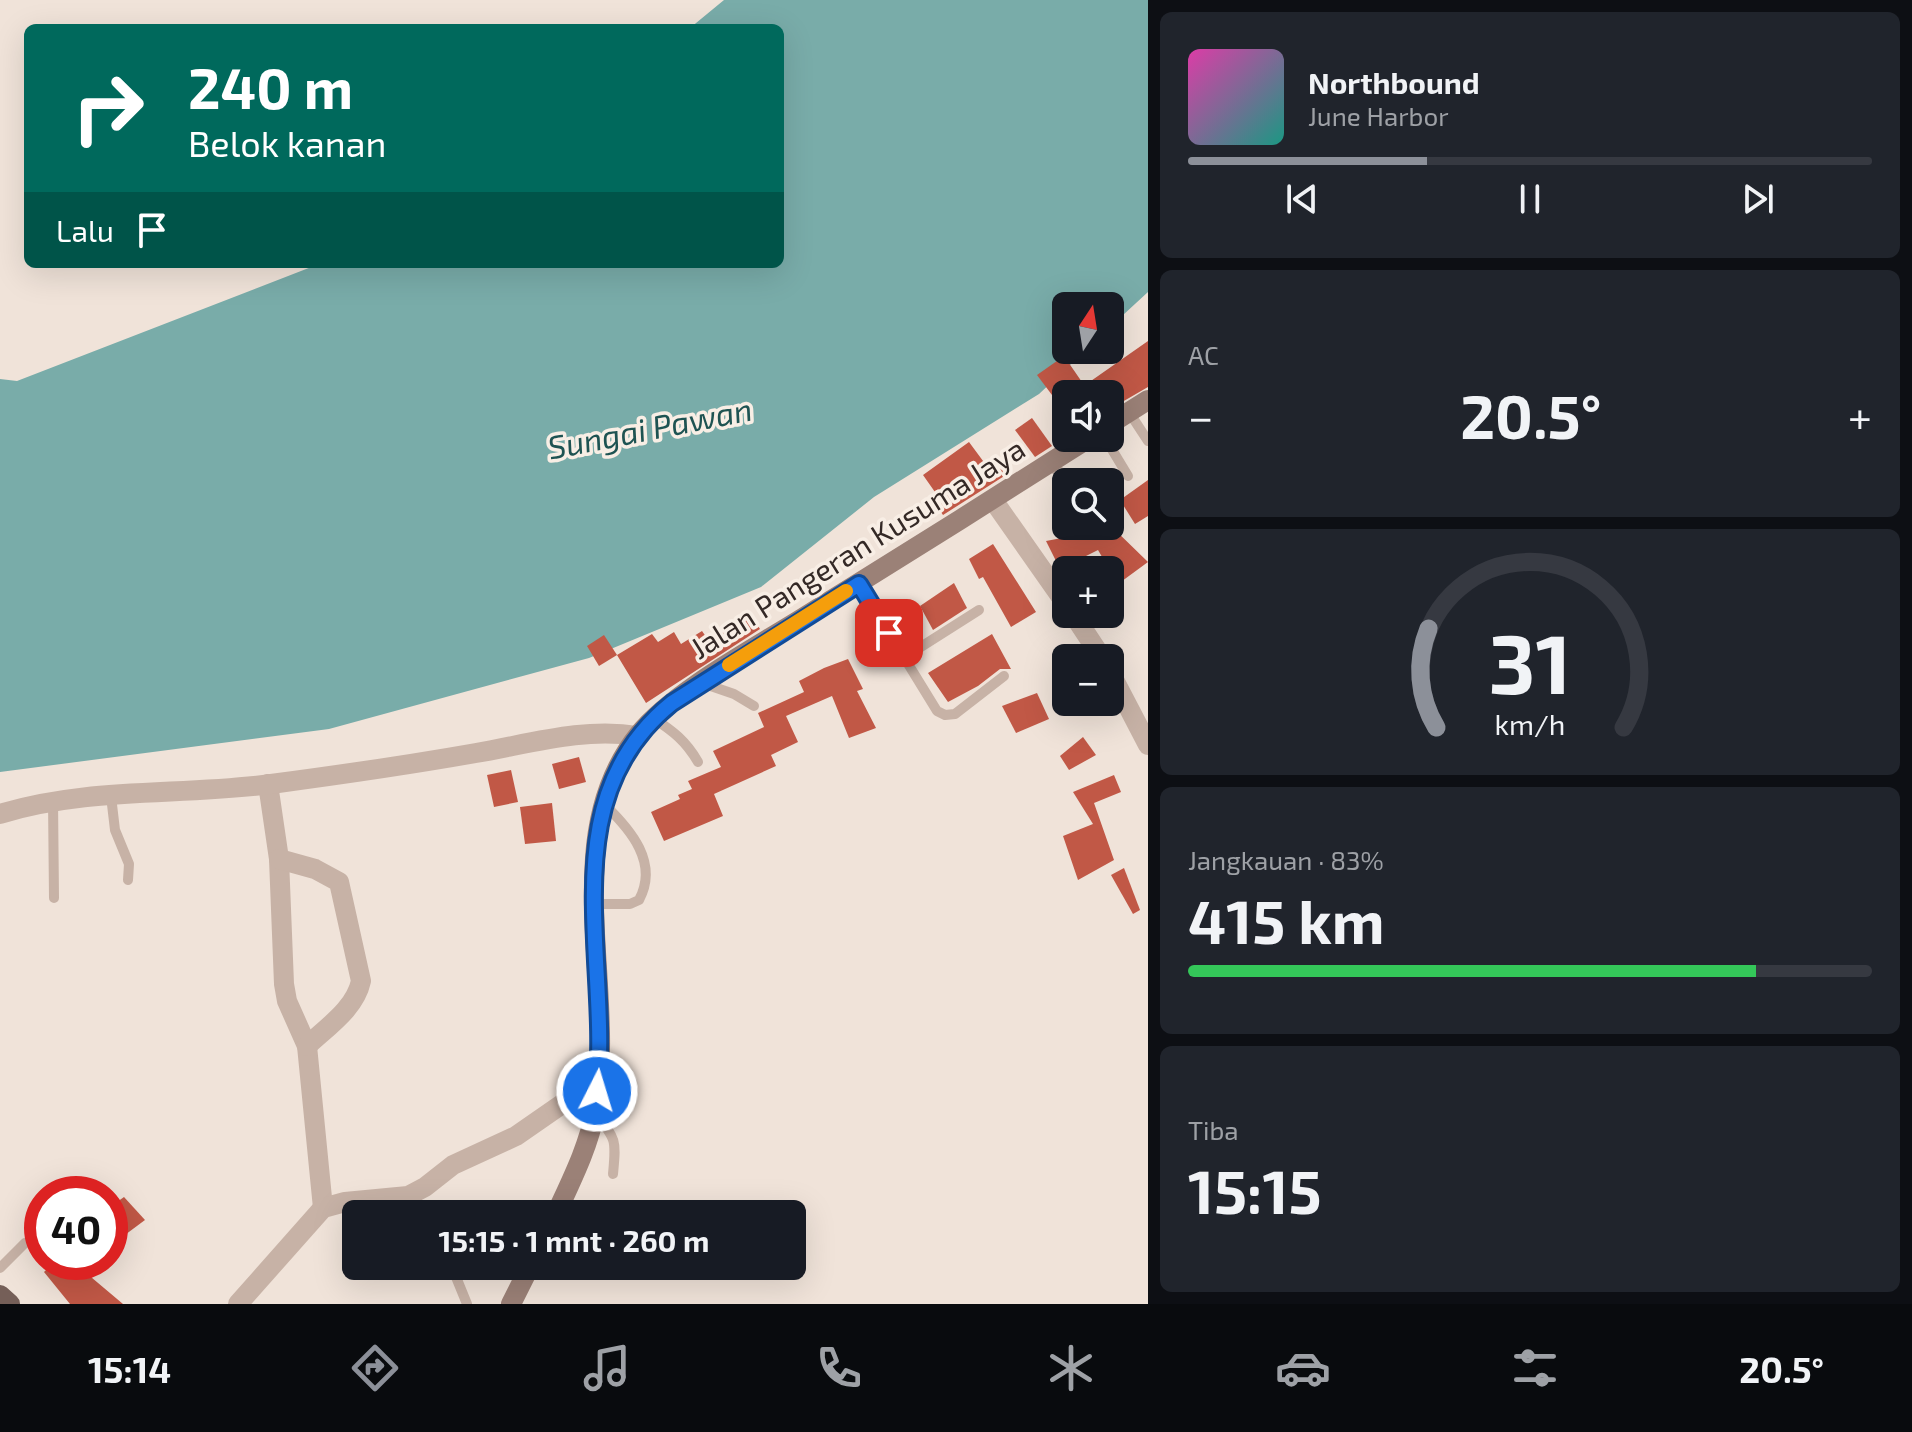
<!DOCTYPE html>
<html lang="id">
<head>
<meta charset="utf-8">
<style>
  :root { --surface:#171b24; --page:#20242c; --text:#f1f3f6; --muted:#9ea1a6; --line:#363941; --accent:#8c9099 }
  body { margin:0; font-family:"Exo 2",sans-serif; background:var(--page); color:var(--text); height:100vh; display:flex; flex-direction:column; font-size:30px; white-space:nowrap }
  * { box-sizing:border-box; margin:0 }
  p { font-size:26px; color:var(--muted) }
  .icon { flex:none; width:44px; height:44px; fill:none; stroke:currentColor; stroke-width:2; stroke-linecap:round; stroke-linejoin:round }
  .map { position:relative; flex:1; overflow:hidden }
  .side { display:flex; flex-direction:column; gap:12px; padding:12px; background:#0d0f14; width:764px }
  .side>* { flex:none }
  .guide { position:absolute; left:24px; top:24px; width:760px; height:244px; border-radius:12px; box-shadow:0 8px 32px #0002; background:#00695c; color:#fff; overflow:hidden }
  .needle { width:52px; rotate:12deg }
  .controls { position:absolute; left:1052px; top:292px; display:grid; gap:16px }
  .controls a { display:grid; place-items:center; width:72px; height:72px; border-radius:12px; background:var(--surface); box-shadow:0 8px 32px #0002; font-size:40px }
  .speed { position:absolute; left:24px; top:1176px; display:flex; gap:16px; font-size:40px; font-weight:700; text-align:center }
  .speed>* { display:grid; place-content:center; width:104px; height:104px; border-radius:50%; background:var(--surface); box-shadow:0 8px 32px #0002; line-height:1 }
  .speed .limit { border:12px solid #d22; background:#fff; color:#111 }
  .pin { position:absolute; display:grid; place-items:center; width:68px; height:68px; color:#fff; margin:-34px; border-radius:16px; box-shadow:0 4px 12px #0006 }
  .me { position:absolute; width:88px; margin:-44px; rotate:5deg; stroke-linejoin:round; filter:drop-shadow(0 0 6px #0008) }
  .turn { display:flex; align-items:center; gap:28px; height:168px; padding:0 32px; font-size:36px }
  .turn .icon { width:104px; height:104px; stroke-width:2.5 }
  .turn b { display:block; font-size:56px; line-height:68px }
  .then { display:flex; align-items:center; height:76px; padding:0 32px; background:#0003; gap:16px; font-size:30px }
  .big { font-size:60px; font-weight:700; line-height:1.1 }
  .side .widget { flex:1; display:flex; flex-direction:column; justify-content:center; gap:12px; min-width:0; padding:0 28px; border-radius:12px; background:var(--page) }
  .side .dial { align-items:center; gap:0 }
  .dial svg { height:208px; overflow:visible; fill:none; stroke:var(--line); stroke-width:7; stroke-linecap:round; text-anchor:middle }
  .dial text { fill:var(--text); stroke:none }
  .song { display:flex; align-items:center; gap:24px }
  .cover { width:96px; height:96px; border-radius:12px; background:linear-gradient(135deg,hsl(320 70% 55%),hsl(170 70% 35%)) }
  .played { height:8px; border-radius:4px; background:linear-gradient(90deg,var(--accent) 35%,var(--line) 35%) }
  .keys { display:flex; justify-content:space-around; direction:ltr }
  .heat { display:flex; justify-content:space-between; align-items:center; font-size:44px; direction:ltr }
  .charge { height:12px; border-radius:6px; background:linear-gradient(90deg,#34c759 83%,var(--line) 0) }
  .trip { position:absolute; left:342px; top:1200px; width:464px; height:80px; border-radius:12px; background:var(--surface); box-shadow:0 8px 32px #0002; font-weight:700; line-height:80px; text-align:center }
  .tab-bar { display:flex; height:128px; justify-content:space-around; align-items:center; background:#090b0e; color:var(--muted) }
  .tab-bar .icon { width:56px; height:56px }
  .tab-bar .active { color:var(--accent) }
  .tab-bar b { font-size:36px; color:var(--text) }
  main { display:flex; flex:1; min-height:0 }
  .map>svg:first-child { display:block }
</style>
</head>
<body>
<main>
<div class="map">
<svg width="1148" height="1304" viewBox="0 0 1148 1304">
  <rect width="100%" height="100%" fill="#f0e3d9"/>
  <!-- water -->
  <path fill="#79aca9" d="M724,0H1148V292L1110,327V306H1066V350H1086L1039,394L874,497L761,587L589,658L329,729L0,772V379L17,381L319,264H780V28H690Z"/>
  <!-- building -->
  <g fill="#c15846">
    <path d="M1148,341V387L1110,409V394H1096L1088,383Z"/>
    <path d="M1064,356L1084,385L1071,394H1066V397L1058,403L1037,375Z"/>
    <path d="M1032,418L1052,446L1035,457L1015,430Z"/>
    <path d="M969,442L986,465L997,457L1009,473L943,515L937,506L942,502L923,475Z"/>
    <path d="M1148,480V516L1135,524L1120,500Z"/>
    <path d="M1084,526H1111L1148,562L1118,584L1098,550L1060,569L1046,541L1088,533Z"/>
    <path d="M993,544L1036,612L1011,627L983,577L979,579L969,559Z"/>
    <path d="M954,583L967,608L933,630L920,606Z"/>
    <path d="M749,612L760,629L646,703L617,655L652,634L658,642L674,632L681,644L702,631L709,641L731,627L729,624Z"/>
    <path d="M992,634L1011,669H1000L978,686L948,702L928,673Z"/>
    <path d="M604,635L617,655L599,666L587,646Z"/>
    <path d="M848,659L863,689L857,691L876,728L849,738L832,696L786,716L798,742L771,755L776,766L714,794L723,816L664,841L651,812L680,799L678,795L692,789L688,781L721,767L713,751L764,727L758,713L804,692L799,681L824,668Z"/>
    <path d="M1037,693L1049,719L1016,733L1002,706Z"/>
    <path d="M1083,737L1096,755L1069,770L1060,756Z"/>
    <path d="M579,757L586,782L559,789L552,764Z"/>
    <path d="M511,770L518,802L494,807L487,775Z"/>
    <path d="M1114,775L1121,792L1094,803L1114,860L1078,880L1063,836L1093,824L1073,792Z"/>
    <path d="M552,803L556,841L525,844L520,807Z"/>
    <path d="M1124,868L1140,910L1133,914L1111,875Z"/>
    <path d="M124,1197L145,1220L110,1246V1207Z"/>
    <path d="M54,1262H95L85,1272L123,1304H70L44,1272Z"/>
  </g>
  <g fill="none" stroke-linecap="round" stroke-linejoin="round">
    <!-- lane -->
    <g stroke="#c7b2a6" stroke-width="10">
      <path d="M1129,412L1148,441"/>
      <path d="M1105,438L1128,476"/>
      <path d="M1047,465L1079,482"/>
      <path d="M859,584L937,711L945,715L955,714L1004,676"/>
      <path d="M905,657L979,610"/>
      <path d="M702,683L734,694L754,706"/>
      <path d="M653,718C673,731 686,741 698,762"/>
      <path d="M111,796L115,830L129,864L128,880"/>
      <path d="M53,800L54,898"/>
      <path d="M595,904H630L639,900C659,863 631,830 605,805"/>
      <path d="M596,1114C617,1140 616,1141 613,1174"/>
      <path d="M0,1268L25,1243"/>
      <path d="M456,1277L467,1304"/>
    </g>
    <!-- street -->
    <g stroke="#c7b2a6" stroke-width="20">
      <path d="M993,500L1066,604"/>
      <path d="M1073,614L1102,658"/>
      <path d="M1110,672L1148,745"/>
      <path d="M268,784L279,859L284,984L287,1001L307,1046L323,1208"/>
      <path d="M0,814C87,787 181,796 271,784C339,775 408,765 476,753C529,744 583,727 638,736"/>
      <path d="M279,859L315,869L339,882L361,981C355,1009 327,1027 307,1046"/>
      <path d="M238,1304L323,1208L345,1202L408,1196L425,1187L453,1165L516,1136L565,1102L597,1091"/>
    </g>
    <!-- secondary -->
    <g stroke="#9b8177" stroke-width="20">
      <path d="M1110,424L1148,400"/>
      <path d="M556,1214C571,1181 588,1148 595,1112C609,1027 589,943 595,858C598,813 610,770 639,734C673,692 753,649 801,619C898,559 993,499 1089,438"/>
      <path d="M511,1304L530,1266"/>
    </g>
    <!-- primary -->
    <path stroke="#755f58" stroke-width="20" d="M0,1295L10,1304"/>
  </g>
  <g fill="none" stroke-linecap="round" stroke-linejoin="round">
    <defs>
      <path id="route" d="M597,1091C611,957 550,801 672,703L859,584L889,633"/>
    </defs>
    <!-- route casing -->
    <use href="#route" stroke="#114b97" stroke-width="20"/>
    <!-- route -->
    <use href="#route" stroke="#1a73e8" stroke-width="14"/>
    <!-- slow -->
    <path stroke="#f59e0b" stroke-width="14" d="M729,665L846,591"/>
  </g>
  <g text-anchor="middle" stroke-width="7" stroke-linejoin="round" paint-order="stroke">
    <!-- street labels -->
    <g font-size="30" fill="#342926" stroke="#f8eee5">
      <text transform="translate(858 549) rotate(-32)" y="10">Jalan Pangeran Kusuma Jaya</text>
    </g>
    <!-- water labels -->
    <g font-size="32" font-style="italic" fill="#1e5352" stroke="#f8eee5">
      <text transform="translate(650 429) rotate(-11)" y="11">Sungai Pawan</text>
    </g>
  </g>
</svg>
<div class="controls">
<a><svg class="needle" viewBox="-14 -14 28 28"><path d="M0-13l5 13h-10z" fill="#e53935"/><path d="M0 13l5-13h-10z" fill="#9ea1a6"/></svg></a>
<a><svg class="icon" aria-label="sound" viewBox="0 0 24 24"><path d="M4 9h4l5-4v14l-5-4H4zM17 9q2 3 0 6"/></svg></a>
<a><svg class="icon" aria-label="search" viewBox="0 0 24 24"><circle cx="10" cy="10" r="6"/><path d="M15 15l6 6"/></svg></a>
<a>+</a>
<a>−</a>
</div>
<div class="speed"><div class="limit">40</div></div>
<div class="pin" style="left:889px;top:633px;background:#d93025"><svg class="icon" aria-label="arrive" viewBox="0 0 24 24"><path d="M6 21V4h12l-3 4 3 4H6"/></svg></div>
<svg class="me" style="left:597px;top:1091px" viewBox="-20 -20 40 40"><circle r="17" fill="#1a73e8" stroke="#fff" stroke-width="3"/><path d="M0-11L8 9 0 5-8 9z" fill="#fff"/></svg>
<div class="trip">15:15 · 1 mnt · 260 m</div>
<div class="guide">
<div class="turn"><svg class="icon" aria-label="right" viewBox="0 0 24 24"><path d="M7 20v-9h11M14 6l5 5-5 5"/></svg><div><b>240 m</b>Belok kanan</div></div>
<div class="then">Lalu<svg class="icon" aria-label="arrive" viewBox="0 0 24 24"><path d="M6 21V4h12l-3 4 3 4H6"/></svg></div>
</div>
</div>
<section class="side">
<div class="widget">
<div class="song"><i class="cover"></i><div><b>Northbound</b><p>June Harbor</p></div></div>
<div class="played"></div>
<div class="keys"><svg class="icon" aria-label="previous" viewBox="0 0 24 24"><path d="M18 5L8 12l10 7zM5 5v14"/></svg><svg class="icon" aria-label="pause" viewBox="0 0 24 24"><path d="M8 5v14M16 5v14"/></svg><svg class="icon" aria-label="next" viewBox="0 0 24 24"><path d="M6 5l10 7-10 7zM19 5v14"/></svg></div>
</div>
<div class="widget"><p>AC</p>
<div class="heat"><a>−</a><b class="big">20.5°</b><a>+</a></div>
</div>
<div class="widget dial"><svg viewBox="0 0 100 80">
<path d="M14 69A42 42 0 1 1 86 69"/>
<path d="M14 69A42 42 0 0 1 11 31" stroke="#8c9099"/>
<text x="50" y="56" font-size="32" font-weight="700">31</text>
<text x="50" y="72" font-size="11">km/h</text>
</svg></div>
<div class="widget"><p>Jangkauan · 83%</p><b class="big">415 km</b><div class="charge"></div></div>
<div class="widget"><p>Tiba</p><b class="big">15:15</b></div>
</section>
</main>
<nav class="tab-bar">
<b>15:14</b>
<svg class="icon active" aria-label="directions" viewBox="0 0 24 24"><path d="M12 3l9 9-9 9-9-9zM9 14v-3h6M13 9l2 2-2 2"/></svg>
<svg class="icon" aria-label="music" viewBox="0 0 24 24"><path d="M9 18V5l10-2v13"/><circle cx="6" cy="18" r="3"/><circle cx="16" cy="16" r="3"/></svg>
<svg class="icon" aria-label="phone" viewBox="0 0 24 24"><path d="M5 4h4l2 5-3 2q2 4 5 5l2-3 5 2v4C11 20 4 13 5 4z"/></svg>
<svg class="icon" aria-label="climate" viewBox="0 0 24 24"><path d="M12 3v18M4 7l16 10M4 17L20 7"/></svg>
<svg class="icon" aria-label="car" viewBox="0 0 24 24"><path d="M5 17H2v-5l4-1 3-4h7l3 4 3 1v5h-3M9 17h6M6 11h13"/><circle cx="7" cy="17" r="2"/><circle cx="17" cy="17" r="2"/></svg>
<svg class="icon" aria-label="filters" viewBox="0 0 24 24"><path d="M4 7h16M4 17h16"/><circle cx="9" cy="7" r="2"/><circle cx="15" cy="17" r="2"/></svg>
<b>20.5°</b>
</nav>
</body>
</html>
